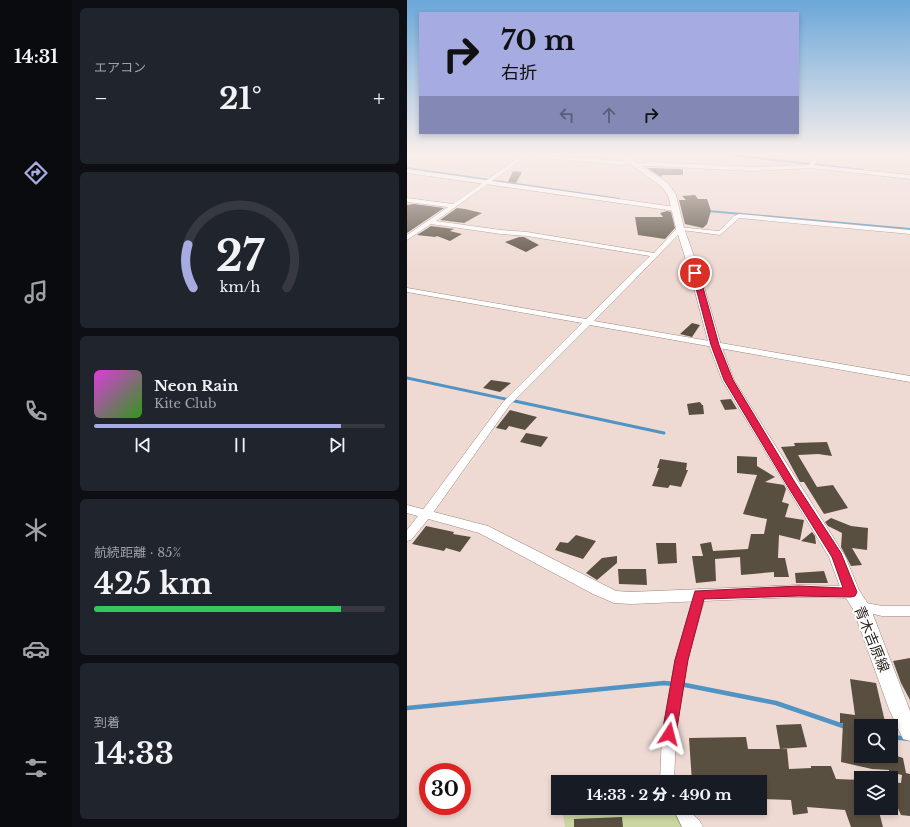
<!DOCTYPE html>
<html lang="ja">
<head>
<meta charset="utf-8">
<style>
  :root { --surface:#171b24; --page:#20242c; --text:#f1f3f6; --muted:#9ea1a6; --line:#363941; --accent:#a6abe1 }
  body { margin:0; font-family:"Libre Baskerville","Noto Sans JP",serif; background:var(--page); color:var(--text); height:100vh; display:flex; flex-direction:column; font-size:15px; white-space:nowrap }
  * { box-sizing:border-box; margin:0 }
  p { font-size:13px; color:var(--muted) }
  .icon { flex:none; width:22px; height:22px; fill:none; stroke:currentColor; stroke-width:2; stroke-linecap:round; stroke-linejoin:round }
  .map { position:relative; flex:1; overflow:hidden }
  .sheet { display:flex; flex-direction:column; gap:8px; padding:8px; background:#0d0f14; width:335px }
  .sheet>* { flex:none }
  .top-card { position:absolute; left:12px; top:12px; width:380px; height:122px; border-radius:0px; box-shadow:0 2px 6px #0003; background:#a6abe1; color:#111; overflow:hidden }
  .tools { position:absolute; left:447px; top:719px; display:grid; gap:8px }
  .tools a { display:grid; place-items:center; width:44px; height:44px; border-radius:0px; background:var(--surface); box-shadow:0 2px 6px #0003; font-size:20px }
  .speed { position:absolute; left:12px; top:763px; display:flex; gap:8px; font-size:20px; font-weight:700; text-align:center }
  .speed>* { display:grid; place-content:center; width:52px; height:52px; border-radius:50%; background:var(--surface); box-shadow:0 2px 6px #0003; line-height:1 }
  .speed .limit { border:6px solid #d22; background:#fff; color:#111 }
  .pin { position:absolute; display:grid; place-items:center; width:34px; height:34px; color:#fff; margin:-17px; border:2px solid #fff; border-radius:50%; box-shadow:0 1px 4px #0007 }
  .me { position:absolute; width:44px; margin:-22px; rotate:9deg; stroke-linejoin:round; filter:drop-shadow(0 0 3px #0008) }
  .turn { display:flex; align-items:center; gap:14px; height:84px; padding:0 16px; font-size:18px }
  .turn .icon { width:52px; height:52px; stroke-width:2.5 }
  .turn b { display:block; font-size:28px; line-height:34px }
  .lanes { display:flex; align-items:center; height:38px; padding:0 16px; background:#0003; justify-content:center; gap:20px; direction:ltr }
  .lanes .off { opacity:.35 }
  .big { font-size:30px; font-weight:800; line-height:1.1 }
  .sheet .tile { flex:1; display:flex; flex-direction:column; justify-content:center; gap:6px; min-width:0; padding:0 14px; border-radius:6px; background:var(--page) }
  .sheet .dial { align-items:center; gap:0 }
  .dial svg { height:104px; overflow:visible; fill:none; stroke:var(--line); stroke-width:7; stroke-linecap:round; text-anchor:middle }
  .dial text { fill:var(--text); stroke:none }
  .song { display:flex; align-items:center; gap:12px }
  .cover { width:48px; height:48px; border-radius:6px; background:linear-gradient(135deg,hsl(300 70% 55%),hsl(110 70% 35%)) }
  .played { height:4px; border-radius:2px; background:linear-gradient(90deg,var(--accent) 85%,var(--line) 85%) }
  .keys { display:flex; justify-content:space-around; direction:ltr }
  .heat { display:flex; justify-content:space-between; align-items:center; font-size:22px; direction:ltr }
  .charge { height:6px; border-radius:3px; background:linear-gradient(90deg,#34c759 85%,var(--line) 0) }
  .trip { position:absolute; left:144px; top:775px; width:216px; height:40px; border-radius:0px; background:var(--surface); box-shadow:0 2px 6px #0003; font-weight:800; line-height:40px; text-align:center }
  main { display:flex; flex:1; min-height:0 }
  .menu { display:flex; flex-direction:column; width:72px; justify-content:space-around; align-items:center; background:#090b0e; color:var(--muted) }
  .menu .icon { width:28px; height:28px }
  .menu .on { color:var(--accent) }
  .menu b { font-size:18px; color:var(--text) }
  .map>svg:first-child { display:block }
</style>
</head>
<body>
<main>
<nav class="menu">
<b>14:31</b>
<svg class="icon on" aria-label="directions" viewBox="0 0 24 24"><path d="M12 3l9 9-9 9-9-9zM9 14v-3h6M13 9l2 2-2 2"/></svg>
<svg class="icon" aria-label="music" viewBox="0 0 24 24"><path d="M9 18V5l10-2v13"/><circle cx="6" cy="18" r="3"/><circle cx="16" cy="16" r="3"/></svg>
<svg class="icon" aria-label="phone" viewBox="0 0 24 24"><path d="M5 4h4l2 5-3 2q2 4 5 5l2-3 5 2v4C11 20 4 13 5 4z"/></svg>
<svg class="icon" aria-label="climate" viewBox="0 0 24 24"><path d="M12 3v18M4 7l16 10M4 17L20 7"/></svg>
<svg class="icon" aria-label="car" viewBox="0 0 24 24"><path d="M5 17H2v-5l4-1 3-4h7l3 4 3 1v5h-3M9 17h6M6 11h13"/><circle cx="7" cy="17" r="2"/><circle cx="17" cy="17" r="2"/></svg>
<svg class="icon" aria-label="filters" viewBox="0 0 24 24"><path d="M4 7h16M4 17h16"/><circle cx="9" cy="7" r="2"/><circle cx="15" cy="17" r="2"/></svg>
</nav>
<section class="sheet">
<div class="tile"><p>エアコン</p>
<div class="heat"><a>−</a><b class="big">21°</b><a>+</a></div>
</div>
<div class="tile dial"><svg viewBox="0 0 100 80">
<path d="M14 69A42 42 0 1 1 86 69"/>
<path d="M14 69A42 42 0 0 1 10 36" stroke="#a6abe1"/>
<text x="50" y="56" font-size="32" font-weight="700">27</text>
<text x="50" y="72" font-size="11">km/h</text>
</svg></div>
<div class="tile">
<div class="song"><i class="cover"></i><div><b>Neon Rain</b><p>Kite Club</p></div></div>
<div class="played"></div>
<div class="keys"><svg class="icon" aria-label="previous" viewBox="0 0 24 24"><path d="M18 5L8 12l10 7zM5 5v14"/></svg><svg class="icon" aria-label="pause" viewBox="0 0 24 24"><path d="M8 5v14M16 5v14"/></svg><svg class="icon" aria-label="next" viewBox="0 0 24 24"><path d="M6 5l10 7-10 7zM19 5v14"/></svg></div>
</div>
<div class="tile"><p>航続距離 · 85%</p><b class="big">425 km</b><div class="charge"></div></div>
<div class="tile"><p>到着</p><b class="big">14:33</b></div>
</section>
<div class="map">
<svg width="503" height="827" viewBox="0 0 503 827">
  <rect width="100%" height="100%" fill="#efdad3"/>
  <!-- green -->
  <path fill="#cad6a1" d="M155,808H268L277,827H158Z"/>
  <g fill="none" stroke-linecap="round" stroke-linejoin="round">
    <!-- stream-far2 -->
    <g stroke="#5193c3" stroke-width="2">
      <path d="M324,155L456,170"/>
      <path d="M0,168L212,199"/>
      <path d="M301,211L503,229"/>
    </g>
    <!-- stream-far1 -->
    <path stroke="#5193c3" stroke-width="3" d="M0,378L257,433"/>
    <!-- stream -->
    <g stroke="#5193c3" stroke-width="4.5">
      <path d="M273,684L369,703L439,727"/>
      <path d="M0,708L257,683L267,684"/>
      <path d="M484,737L503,739"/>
    </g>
  </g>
  <!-- building -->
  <g fill="#594f41">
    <path d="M240,168L276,169V175H255L254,177Z"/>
    <path d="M106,171L115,172L109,183L101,182Z"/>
    <path d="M288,195L291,199H300L304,211L300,224L296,228L278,224L272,200H279L275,196Z"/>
    <path d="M7,204L37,208L0,233V205Z"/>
    <path d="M50,208L58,209L75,213L57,223L33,220Z"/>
    <path d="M260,211L264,212L268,228L258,239L231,235L228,217H256L253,213Z"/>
    <path d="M24,226L47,229L43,231L55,234L43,241L30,236L28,237L10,235Z"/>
    <path d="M112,237H117L132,245L119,252L98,242Z"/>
    <path d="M285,323L293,325L285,337L273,334Z"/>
    <path d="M84,380L104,383L93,392L76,388Z"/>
    <path d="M324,399L330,409L318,410L313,400Z"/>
    <path d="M293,402L295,405H296L297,414L282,415L280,404Z"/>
    <path d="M103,410L130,417L118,430L102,426L99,430L89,428Z"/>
    <path d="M119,433L141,437L134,447L113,442Z"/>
    <path d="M420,442L425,456L411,454L391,455L410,487L426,485L441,508L417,514L397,482H393L374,447L388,446L387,443Z"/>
    <path d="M330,456L350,457V466L368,477L358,482L377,485L379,489L375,502L382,504L378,517L397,520L393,540L372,535L371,558H378L382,577H367V572L334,575L333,557L308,559L309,581L289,583L285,556H296L293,544L304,542L306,551L341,549L344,534H357L360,519L336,514L350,475L330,473Z"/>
    <path d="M253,459L280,463L279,470H281L274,487L263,485L261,488L245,486L252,468H250Z"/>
    <path d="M424,518L444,526L461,528L460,550L445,548L455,565L444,566L434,547L435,533L421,526L418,522Z"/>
    <path d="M19,526L47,532L46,534L64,537L53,552L39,548L37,551L5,544Z"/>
    <path d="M405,532L408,536L409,544L394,541Z"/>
    <path d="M169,535L189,541L176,559L148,550L153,542L161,543Z"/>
    <path d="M249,543H269L270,563L251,564Z"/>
    <path d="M210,556V563L190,580L179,573L195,558Z"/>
    <path d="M211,569H239L240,585L212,584Z"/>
    <path d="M417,571L421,583H389L388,573Z"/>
    <path d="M503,658V700L494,683L486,661Z"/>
    <path d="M443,679L469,683L479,726H454V756H484V754L496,758L499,773L503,774V816L494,815L489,804L484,782L494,783L495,775L482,772V770L465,769L434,762L436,723H433V713L448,715Z"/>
    <path d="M394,724L400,747L373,749L369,725Z"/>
    <path d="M339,737L341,749H380L382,769L404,768V766H424L429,779L454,780V808H471L476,827H444L438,810L400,807L401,813L386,815L384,800L353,799V782H285L282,738Z"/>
    <path d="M215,817L216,827H167V819Z"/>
  </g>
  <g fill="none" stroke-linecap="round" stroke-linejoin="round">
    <defs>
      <g id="minor">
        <path d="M115,155H134L215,161L224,160L227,162L215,165L120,156L29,221L94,230L120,232L247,253L271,227L312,231L327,216L332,214L503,230V234L332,218L313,235L275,230L270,236L187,321L503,376V382L183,325L102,406L23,517L4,540L0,541V530L15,511L96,402L175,323L0,292V288L179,319L243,256L120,236L94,234L24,224L0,240V235L41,207L0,202V198L46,204Z"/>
        <path d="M409,155H413L407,165L503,175V179L404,168L346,171L242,166L230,167L227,165L242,162L346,167L402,165Z"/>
        <path d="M293,589L297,591L299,594L280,660L269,734L267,782H253L255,734L268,660L287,594L289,591Z"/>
        <path d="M454,602L475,606H503V616H475L450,610L448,607L450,604Z"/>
        <path d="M266,808H282C286,816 293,819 296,827H275Z"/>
      </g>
      <g id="tertiary">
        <path d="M0,169L268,207L272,209L268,211L0,173Z"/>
        <path d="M0,505L81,526L209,591L224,592L392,585L444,586L449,588L451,592L449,596L444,598L392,597L224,604L207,603L186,594L72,533L0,513Z"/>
      </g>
      <path id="secondary" d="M211,155H218L261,183L269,195L277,228L293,273L314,345L327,380L438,556L452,590L463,607L503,711V741L496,739L482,709L446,609L435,592L422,557L315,380L302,345L283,273L269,228L261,195L255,187Z"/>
    </defs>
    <!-- minor casing -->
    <use href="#minor" stroke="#9a8780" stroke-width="1"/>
    <!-- tertiary casing -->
    <use href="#tertiary" stroke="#9a8780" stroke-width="1"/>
    <!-- secondary casing -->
    <use href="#secondary" stroke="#9a8780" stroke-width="1"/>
    <!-- minor -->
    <use href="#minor" fill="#fff" fill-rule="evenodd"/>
    <!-- tertiary -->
    <use href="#tertiary" fill="#fff" fill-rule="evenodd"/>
    <!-- secondary -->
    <use href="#secondary" fill="#fff" fill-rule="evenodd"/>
  </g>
  <!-- sky -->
  <linearGradient id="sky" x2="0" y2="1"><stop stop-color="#6ba7d9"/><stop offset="0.57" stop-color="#f8eeeb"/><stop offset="1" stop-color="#f8eeeb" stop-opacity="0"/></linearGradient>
  <rect width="503" height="270" fill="url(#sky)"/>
  <!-- route -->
  <path fill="#e11d48" stroke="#92132f" d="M286,271L292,273L312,345L326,380L387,481L434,553L450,592L448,596L444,597L392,596L297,599L281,660L269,734L267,738L262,740L257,738L255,734L268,660L288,591L392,586L436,588L425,557L378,482L317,380L304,345L285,273Z"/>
  <g text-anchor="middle" stroke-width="4" stroke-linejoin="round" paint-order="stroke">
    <!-- street labels -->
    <g font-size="14" fill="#27201d" stroke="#fff">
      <text transform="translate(465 639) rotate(68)" y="5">青木吉原線</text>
    </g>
  </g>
</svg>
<div class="tools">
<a><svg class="icon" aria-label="search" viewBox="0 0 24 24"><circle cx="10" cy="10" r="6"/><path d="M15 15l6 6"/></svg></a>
<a><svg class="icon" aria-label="layers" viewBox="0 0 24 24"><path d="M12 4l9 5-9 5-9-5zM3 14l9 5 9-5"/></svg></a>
</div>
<div class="speed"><div class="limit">30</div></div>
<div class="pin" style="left:288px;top:273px;background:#d93025"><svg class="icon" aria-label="arrive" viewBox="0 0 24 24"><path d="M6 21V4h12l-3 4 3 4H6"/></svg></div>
<svg class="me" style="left:262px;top:734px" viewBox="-20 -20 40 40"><path d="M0-17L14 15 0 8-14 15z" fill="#e11d48" stroke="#fff" stroke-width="4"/></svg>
<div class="trip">14:33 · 2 分 · 490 m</div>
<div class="top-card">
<div class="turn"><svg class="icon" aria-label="right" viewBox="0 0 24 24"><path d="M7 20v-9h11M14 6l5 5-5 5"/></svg><div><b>70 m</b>右折</div></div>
<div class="lanes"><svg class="icon off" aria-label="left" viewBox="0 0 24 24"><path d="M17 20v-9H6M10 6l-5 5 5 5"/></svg><svg class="icon off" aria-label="ahead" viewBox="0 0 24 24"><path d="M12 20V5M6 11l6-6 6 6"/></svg><svg class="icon" aria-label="right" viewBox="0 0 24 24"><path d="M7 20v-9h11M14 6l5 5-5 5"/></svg></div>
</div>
</div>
</main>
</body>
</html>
